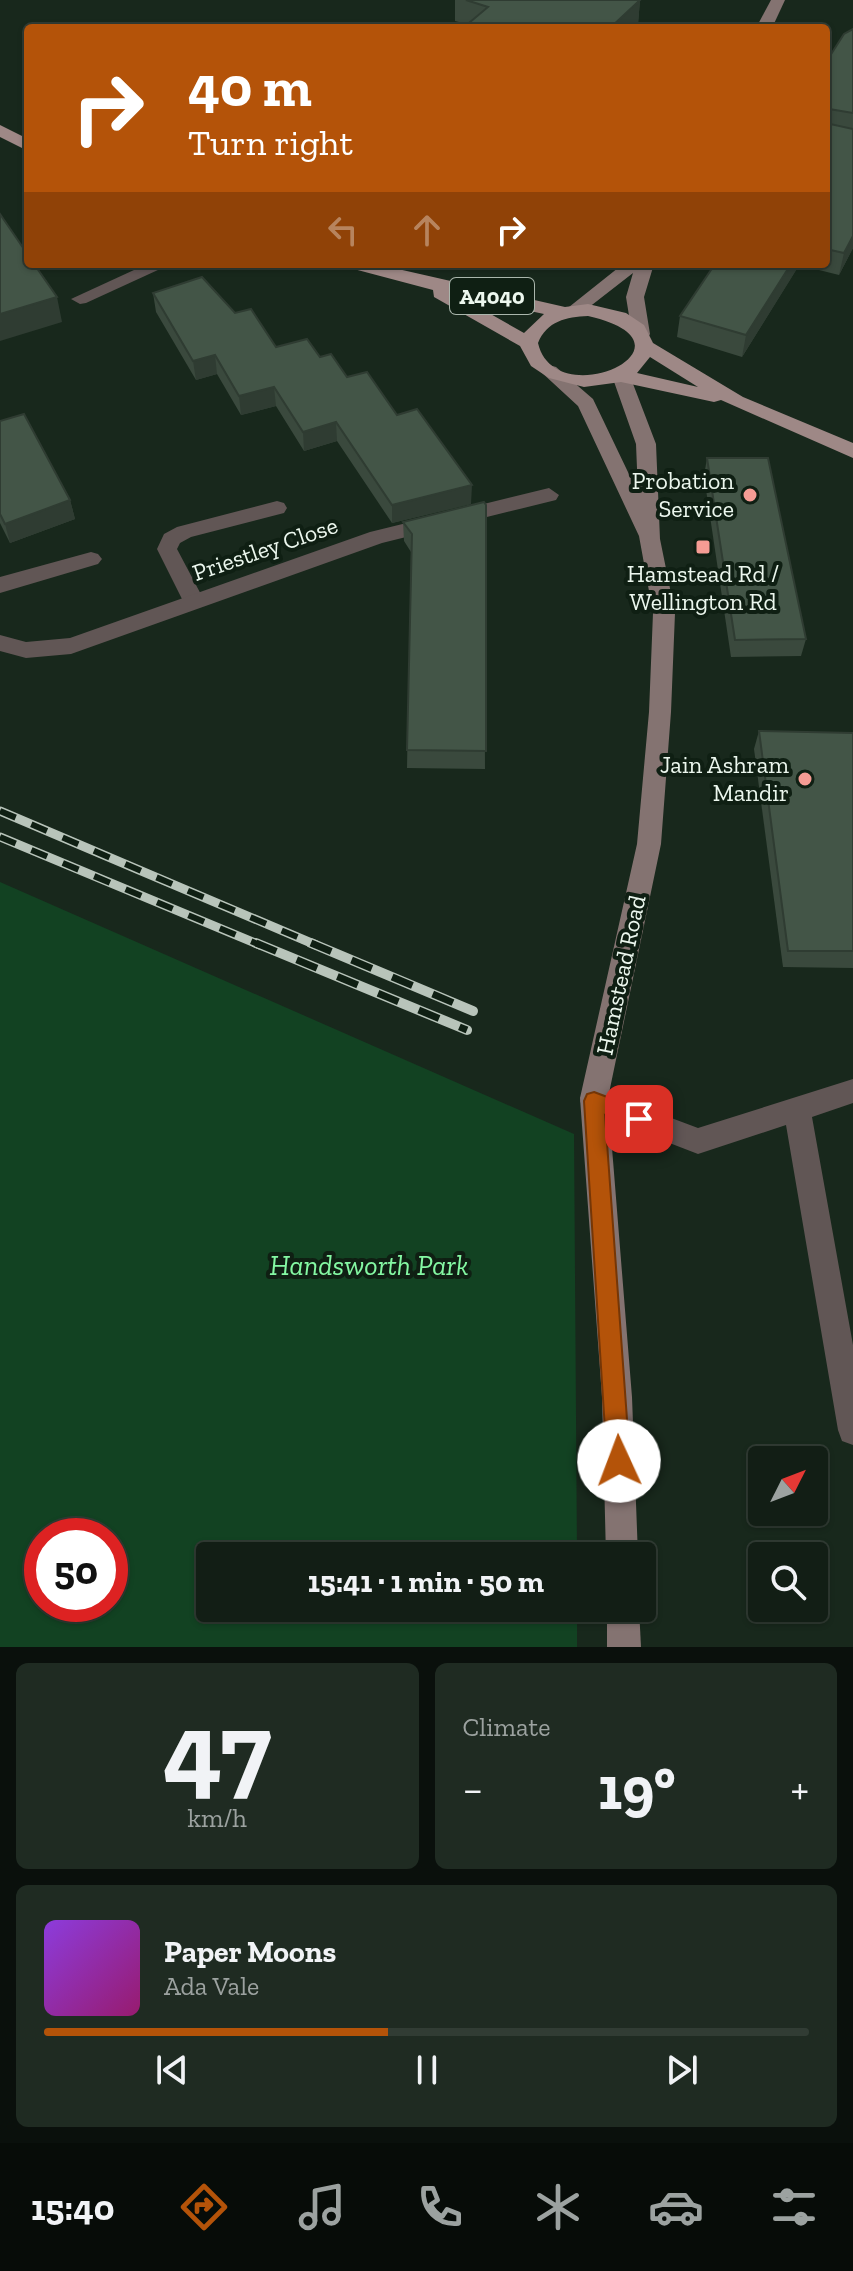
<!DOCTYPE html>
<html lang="en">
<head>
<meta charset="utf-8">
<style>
  :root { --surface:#121e15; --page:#1f2b22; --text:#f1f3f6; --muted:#9ca2a0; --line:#313c34; --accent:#b45309 }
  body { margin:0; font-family:"Zilla Slab",serif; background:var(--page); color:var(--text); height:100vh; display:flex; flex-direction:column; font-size:30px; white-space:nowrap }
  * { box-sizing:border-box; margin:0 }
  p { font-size:26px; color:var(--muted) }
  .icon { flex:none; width:44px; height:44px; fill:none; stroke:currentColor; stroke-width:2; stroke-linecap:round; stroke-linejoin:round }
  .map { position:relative; height:1647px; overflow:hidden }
  .side { display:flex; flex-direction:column; gap:16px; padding:16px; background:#0a100c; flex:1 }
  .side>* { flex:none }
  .guide { position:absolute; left:24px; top:24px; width:806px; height:244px; border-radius:8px; box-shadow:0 2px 6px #0004,0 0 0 2px var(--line); background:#b45309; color:#fff; overflow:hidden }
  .needle { width:52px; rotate:48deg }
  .controls { position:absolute; left:748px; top:1446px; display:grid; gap:16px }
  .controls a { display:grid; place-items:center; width:80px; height:80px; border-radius:8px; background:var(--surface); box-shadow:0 2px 6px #0004,0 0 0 2px var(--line); font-size:40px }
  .speed { position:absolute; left:24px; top:1518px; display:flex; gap:16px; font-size:40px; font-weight:700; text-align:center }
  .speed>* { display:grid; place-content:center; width:104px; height:104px; border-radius:50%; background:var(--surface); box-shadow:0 2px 6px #0004,0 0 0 2px var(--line); line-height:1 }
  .speed .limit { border:12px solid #d22; background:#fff; color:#111 }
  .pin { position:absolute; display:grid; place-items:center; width:68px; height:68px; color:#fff; margin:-34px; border-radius:16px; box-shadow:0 4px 12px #0006 }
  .me { position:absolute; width:88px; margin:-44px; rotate:358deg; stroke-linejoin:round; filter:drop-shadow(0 0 6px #0008) }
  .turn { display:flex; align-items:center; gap:28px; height:168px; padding:0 32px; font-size:36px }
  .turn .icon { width:104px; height:104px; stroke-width:2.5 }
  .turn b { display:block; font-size:56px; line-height:68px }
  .lanes { display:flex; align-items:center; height:76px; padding:0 32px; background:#0003; justify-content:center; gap:40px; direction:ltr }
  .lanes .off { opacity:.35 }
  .big { font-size:60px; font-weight:800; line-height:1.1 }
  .side .widget { flex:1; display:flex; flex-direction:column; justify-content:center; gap:12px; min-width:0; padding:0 28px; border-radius:12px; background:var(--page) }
  .side .dial { align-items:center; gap:0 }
  .dial b { font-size:104px; line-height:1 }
  .song { display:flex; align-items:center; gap:24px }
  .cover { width:96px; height:96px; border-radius:12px; background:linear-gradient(135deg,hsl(270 70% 55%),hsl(320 70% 35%)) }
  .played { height:8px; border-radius:4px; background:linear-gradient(90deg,var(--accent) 45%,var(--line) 45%) }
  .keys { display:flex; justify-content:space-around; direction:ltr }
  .heat { display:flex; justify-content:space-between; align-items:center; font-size:44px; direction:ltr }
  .side .tiles { flex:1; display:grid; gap:16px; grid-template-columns:1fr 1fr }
  .widget:last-child { grid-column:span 2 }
  .trip { position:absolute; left:196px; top:1542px; width:460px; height:80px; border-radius:8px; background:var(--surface); box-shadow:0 2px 6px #0004,0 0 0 2px var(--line); font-weight:800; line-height:80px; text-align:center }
  .menu { display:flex; height:128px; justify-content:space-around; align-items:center; background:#070c08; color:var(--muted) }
  .menu .icon { width:56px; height:56px }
  .menu .current { color:var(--accent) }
  .menu b { font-size:36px; color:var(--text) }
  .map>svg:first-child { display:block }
</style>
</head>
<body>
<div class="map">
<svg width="853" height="1647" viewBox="0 0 853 1647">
  <rect width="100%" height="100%" fill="#18281c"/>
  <!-- green -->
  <path fill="#124222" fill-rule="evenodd" d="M0,882L574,1134L577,1556H210V1608H577V1647H0ZM110,1536V1604H42V1536Z"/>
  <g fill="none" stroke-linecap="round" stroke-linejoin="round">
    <!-- lane -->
    <g fill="#615655" fill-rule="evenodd">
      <path d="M147,264H171L86,303L80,304L71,299Z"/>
      <path d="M277,501L284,503L287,508L284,513L191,537L180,543L177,549L205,602L202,607H186L157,549L164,534L177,527Z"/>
      <path d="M91,552L98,554L102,559L98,564L0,593V577Z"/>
      <path d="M853,1079V1103L812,1117L853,1345V1445L842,1441L838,1430L786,1125L698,1154L584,1110L580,1101L584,1092L594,1089L698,1128Z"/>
    </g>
    <!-- street -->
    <path fill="#615655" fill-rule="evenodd" d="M549,488L559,495L556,500L382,543L71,654L26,658L0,651V635L26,642L70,638L370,532Z"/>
    <!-- secondary -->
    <g fill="#847371" fill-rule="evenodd">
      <path d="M771,0H785L772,28H756Z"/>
      <path d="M623,264H654L644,297L650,334L648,338H634L632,334L626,297L633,273L579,315L573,317L564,311Z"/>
      <path d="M549,365L556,367L593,399L638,493L636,444L612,376L621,370L630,376L656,444L660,539L675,613L671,712L661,844L608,1098L632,1397L638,1556H606L602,1397L580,1098L637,844L649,712L653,613L639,536L578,406L540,371Z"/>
      <path d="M607,1608H639L641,1647H607Z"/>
    </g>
    <!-- primary -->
    <g fill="#9e8886" fill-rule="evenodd">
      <path d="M0,125L28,139V151L0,137Z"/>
      <path d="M347,264H376L565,307L588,304L626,313L644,325L653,343L743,397L853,443V458L721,400L714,402L621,382L584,387L549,378L531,366L520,346L434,297L433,290L350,268ZM457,295L544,314L524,333ZM588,316C711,344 555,417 538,343C547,321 566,317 588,316ZM650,357L698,387L637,373Z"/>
    </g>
    <defs>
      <g id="rail-far1">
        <path d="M0,811L316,945"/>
        <path d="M0,837L260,945"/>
      </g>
      <g id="rail">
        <path d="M256,943L467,1030"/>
        <path d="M311,943L473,1011"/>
      </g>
    </defs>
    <!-- rail-far1 casing -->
    <use href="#rail-far1" stroke="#b8c4ba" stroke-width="9"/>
    <!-- rail casing -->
    <use href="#rail" stroke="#b8c4ba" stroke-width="10"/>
    <!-- rail-far1 -->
    <use href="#rail-far1" stroke="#0f1f13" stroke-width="6" stroke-dasharray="17" stroke-linecap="butt"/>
    <!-- rail -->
    <use href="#rail" stroke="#0f1f13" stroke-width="7" stroke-dasharray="22" stroke-linecap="butt"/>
  </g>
  <!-- wall -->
  <g fill="#3a493d">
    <path d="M455,0H640L638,24H467L455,21Z"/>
    <path d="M853,29V248L839,275L799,265L742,357L677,337L680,316L715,264H826V62Z"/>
    <path d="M153,293L235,313L276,347L320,357L397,415L471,504L392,523L337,441L304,451L276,406L241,415L217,374L196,380L156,312Z"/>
    <path d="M0,421L70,500L75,519L10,543L0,523Z"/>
    <path d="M707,458L806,639L801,656L731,657L704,476Z"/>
    <path d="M484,502L485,769L407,768L411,552L404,541L403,522Z"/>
    <path d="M759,731L853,733V968L783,967L754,749Z"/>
  </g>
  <!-- shaded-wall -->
  <g fill="#2f3c32">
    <path d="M640,0L638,24L634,28H610Z"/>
    <path d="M853,236V248L839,275L844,253Z"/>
    <path d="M791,264H800L742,357L746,335Z"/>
    <path d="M57,297L62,322L0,341V314Z"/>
    <path d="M215,355L217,374L196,380L193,361Z"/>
    <path d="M274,387L276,406L241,415L239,396Z"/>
    <path d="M336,422L337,441L304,451L303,432Z"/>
    <path d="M472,485L471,504L392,523V505Z"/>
    <path d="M70,500L75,519L10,543L5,524Z"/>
  </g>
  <!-- building -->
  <g fill="#435547" stroke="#2f3c32" stroke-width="2">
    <path d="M466,0H640L610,28H463L488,7Z"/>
    <path d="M853,29V113L829,109L830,124L853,129V236L844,253L826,249V62L844,34Z"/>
    <path d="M0,214L28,255V264H34L57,297L0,314Z"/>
    <path d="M715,264H791L746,335L680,316Z"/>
    <path d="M202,277L235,313L251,309L276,347L307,339L320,357L331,354L347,377L367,372L397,415L417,409L472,485L392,505L336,422L303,432L274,387L239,396L215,355L193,361L153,293Z"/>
    <path d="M24,414L70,500L5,524L0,514V421Z"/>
    <path d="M707,458H768L806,639L735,640Z"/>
    <path d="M484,502L486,505V751L407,750L412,534L403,522Z"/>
    <path d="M759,731L853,733V951H788Z"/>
  </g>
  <!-- route -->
  <path fill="#b45309" stroke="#753606" stroke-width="2" d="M594,1092L647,1112L650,1119L647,1125L639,1128L605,1115L630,1461L627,1469L619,1472L610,1469L607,1461L584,1101L587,1094Z"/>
  <!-- markers -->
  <g fill="#f59c94" stroke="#0f1f13" stroke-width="3">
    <circle cx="750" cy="495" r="8"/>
    <rect x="695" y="539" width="16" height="16" rx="4"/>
    <circle cx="805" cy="779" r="8"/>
  </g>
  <g text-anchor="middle" stroke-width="8" stroke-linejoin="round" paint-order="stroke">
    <!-- shield labels -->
    <rect fill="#0f1f13" stroke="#aab6ac" stroke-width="2" x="450" y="278" width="84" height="36" rx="6"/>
    <g font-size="22" font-weight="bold" fill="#ecf7ee">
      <text x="492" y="304">A4040</text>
    </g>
    <!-- poi labels -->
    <g font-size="24" fill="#ecf7ee" stroke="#0f1f13" text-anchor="end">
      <text x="734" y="489">Probation<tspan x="734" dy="28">Service</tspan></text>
      <text x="703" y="582" text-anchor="middle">Hamstead Rd /<tspan x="703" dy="28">Wellington Rd</tspan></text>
      <text x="789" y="773">Jain Ashram<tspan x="789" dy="28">Mandir</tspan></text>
    </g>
    <!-- street labels -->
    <g font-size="24" fill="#ecf7ee" stroke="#0f1f13">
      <text transform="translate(265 549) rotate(-19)" y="8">Priestley Close</text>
      <text transform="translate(621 975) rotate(-78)" y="8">Hamstead Road</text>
    </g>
    <!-- near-park labels -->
    <g font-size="28" font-style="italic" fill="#84f8a3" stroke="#0f1f13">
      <text x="369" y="1275">Handsworth Park</text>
    </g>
  </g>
</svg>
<div class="controls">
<a><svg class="needle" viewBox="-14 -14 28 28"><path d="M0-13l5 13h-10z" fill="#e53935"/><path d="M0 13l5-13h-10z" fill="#9ca2a0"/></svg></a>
<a><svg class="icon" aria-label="search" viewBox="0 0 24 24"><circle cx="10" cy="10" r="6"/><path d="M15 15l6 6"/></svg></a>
</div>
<div class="speed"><div class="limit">50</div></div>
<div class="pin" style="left:639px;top:1119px;background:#d93025"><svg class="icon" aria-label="arrive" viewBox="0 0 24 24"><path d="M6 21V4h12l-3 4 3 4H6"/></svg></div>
<svg class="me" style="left:619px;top:1461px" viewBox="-20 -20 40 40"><circle r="19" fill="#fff"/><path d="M0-13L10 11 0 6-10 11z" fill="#b45309"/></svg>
<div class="trip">15:41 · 1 min · 50 m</div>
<div class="guide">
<div class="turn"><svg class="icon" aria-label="right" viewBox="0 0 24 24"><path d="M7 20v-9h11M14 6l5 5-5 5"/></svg><div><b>40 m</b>Turn right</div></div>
<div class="lanes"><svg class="icon off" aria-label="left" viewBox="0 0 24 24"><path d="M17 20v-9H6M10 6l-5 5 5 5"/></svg><svg class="icon off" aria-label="ahead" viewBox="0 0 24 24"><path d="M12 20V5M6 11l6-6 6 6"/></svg><svg class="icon" aria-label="right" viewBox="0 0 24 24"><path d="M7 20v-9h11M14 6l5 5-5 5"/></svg></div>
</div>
</div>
<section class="side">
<div class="tiles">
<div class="widget dial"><b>47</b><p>km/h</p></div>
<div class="widget"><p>Climate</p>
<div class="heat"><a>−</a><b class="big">19°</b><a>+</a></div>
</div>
<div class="widget">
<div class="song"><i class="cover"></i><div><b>Paper Moons</b><p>Ada Vale</p></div></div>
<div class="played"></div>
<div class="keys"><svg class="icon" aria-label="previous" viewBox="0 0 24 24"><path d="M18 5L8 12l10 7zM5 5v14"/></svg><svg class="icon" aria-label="pause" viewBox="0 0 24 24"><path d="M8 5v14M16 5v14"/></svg><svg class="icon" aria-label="next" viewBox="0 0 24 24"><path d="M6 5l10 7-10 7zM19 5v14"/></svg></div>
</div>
</div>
</section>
<nav class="menu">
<b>15:40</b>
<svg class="icon current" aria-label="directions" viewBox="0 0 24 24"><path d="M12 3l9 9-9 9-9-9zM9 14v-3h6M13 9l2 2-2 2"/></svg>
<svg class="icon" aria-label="music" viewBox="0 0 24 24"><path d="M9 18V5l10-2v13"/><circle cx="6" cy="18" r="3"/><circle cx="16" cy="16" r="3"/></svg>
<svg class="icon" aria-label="phone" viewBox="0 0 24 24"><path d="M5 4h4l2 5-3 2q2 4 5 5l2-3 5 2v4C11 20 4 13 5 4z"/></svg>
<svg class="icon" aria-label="climate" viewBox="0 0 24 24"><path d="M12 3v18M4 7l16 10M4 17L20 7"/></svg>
<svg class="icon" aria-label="car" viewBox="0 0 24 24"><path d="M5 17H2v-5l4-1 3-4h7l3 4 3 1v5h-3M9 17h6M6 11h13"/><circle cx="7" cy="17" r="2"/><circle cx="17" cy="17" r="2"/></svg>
<svg class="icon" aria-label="filters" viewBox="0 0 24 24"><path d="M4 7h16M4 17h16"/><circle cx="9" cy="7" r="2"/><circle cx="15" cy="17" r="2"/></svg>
</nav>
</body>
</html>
